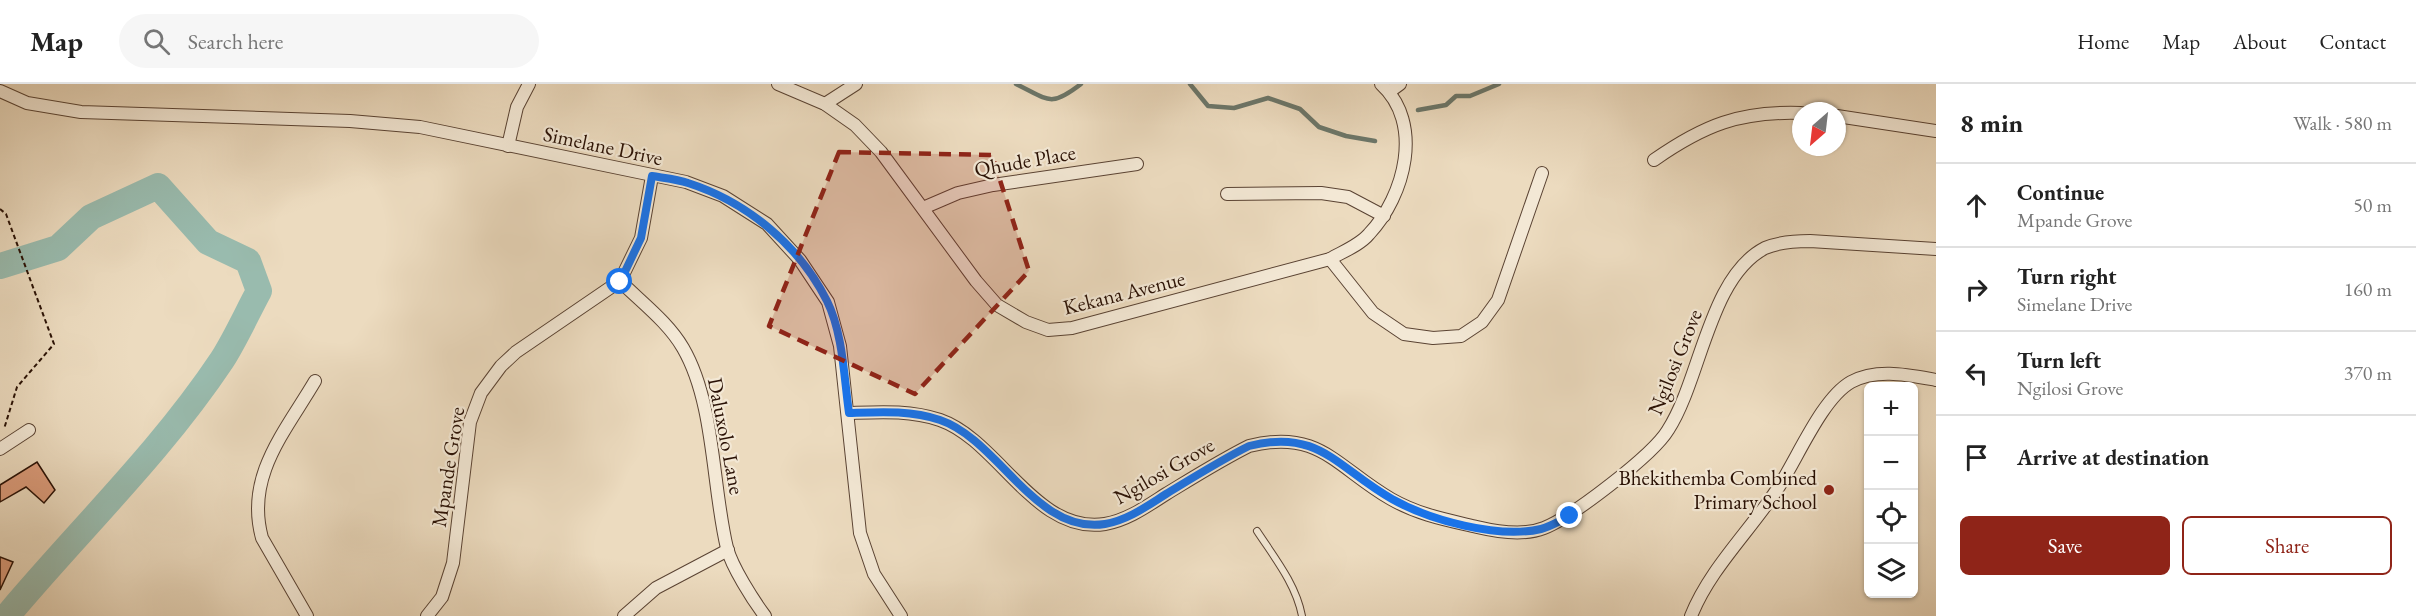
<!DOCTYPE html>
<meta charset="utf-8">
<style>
:root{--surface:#fff;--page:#f6f6f6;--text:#222;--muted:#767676;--line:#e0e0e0;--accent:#8f2418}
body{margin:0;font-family:"EB Garamond",serif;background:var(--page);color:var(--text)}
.controls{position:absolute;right:18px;bottom:18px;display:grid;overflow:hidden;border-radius:9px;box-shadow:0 2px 4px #0004}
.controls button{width:54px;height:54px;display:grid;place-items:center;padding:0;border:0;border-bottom:2px solid var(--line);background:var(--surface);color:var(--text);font:30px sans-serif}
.compass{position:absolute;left:1792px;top:18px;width:54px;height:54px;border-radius:50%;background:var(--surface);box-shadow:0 2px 4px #0004;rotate:208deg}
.stop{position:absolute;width:18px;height:18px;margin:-14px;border:4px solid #1a73e8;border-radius:50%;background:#fff}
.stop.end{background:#1a73e8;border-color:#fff;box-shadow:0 2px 6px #0008}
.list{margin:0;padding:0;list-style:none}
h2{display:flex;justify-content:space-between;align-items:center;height:78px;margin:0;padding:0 24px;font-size:26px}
h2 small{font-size:20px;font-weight:400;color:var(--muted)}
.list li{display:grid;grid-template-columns:39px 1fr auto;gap:18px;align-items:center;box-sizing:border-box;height:84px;padding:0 24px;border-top:2px solid var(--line)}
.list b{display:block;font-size:22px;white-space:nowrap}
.list p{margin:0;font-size:20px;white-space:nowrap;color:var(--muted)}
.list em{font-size:20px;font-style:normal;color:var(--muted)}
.actions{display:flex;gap:12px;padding:18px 24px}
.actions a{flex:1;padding:14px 0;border:2px solid var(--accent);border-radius:9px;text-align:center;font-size:21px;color:var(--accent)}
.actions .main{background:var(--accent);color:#fff}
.icon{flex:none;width:33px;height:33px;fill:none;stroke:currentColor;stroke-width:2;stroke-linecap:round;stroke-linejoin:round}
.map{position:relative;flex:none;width:1936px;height:532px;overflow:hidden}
header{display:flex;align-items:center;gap:36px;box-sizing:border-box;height:84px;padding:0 30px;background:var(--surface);border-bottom:2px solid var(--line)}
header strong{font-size:28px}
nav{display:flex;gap:33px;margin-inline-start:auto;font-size:21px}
.search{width:420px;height:54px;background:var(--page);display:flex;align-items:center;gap:15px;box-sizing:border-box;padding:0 21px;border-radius:33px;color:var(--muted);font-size:22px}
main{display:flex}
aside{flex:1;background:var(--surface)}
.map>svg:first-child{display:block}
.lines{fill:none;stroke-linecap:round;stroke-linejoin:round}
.stream{stroke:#6c776a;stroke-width:4.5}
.river{stroke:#99bbae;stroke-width:26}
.building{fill:#db9b7a;stroke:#291004;stroke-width:1.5}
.lane-casing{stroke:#5a4333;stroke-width:8}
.street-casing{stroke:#5a4333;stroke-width:14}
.path{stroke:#291004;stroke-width:2;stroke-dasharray:4.5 3;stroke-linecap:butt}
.lane{stroke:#f3e8d5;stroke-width:6}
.street{stroke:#f3e8d5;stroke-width:12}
.route{stroke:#1a73e8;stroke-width:8}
.marked{fill:#8f2418;fill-opacity:0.2;stroke:#8f2418;stroke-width:4.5;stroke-dasharray:12 8;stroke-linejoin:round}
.poi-dot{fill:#8f2418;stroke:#f3e8d5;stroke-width:2}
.labels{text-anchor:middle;stroke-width:4.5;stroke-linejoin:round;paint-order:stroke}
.street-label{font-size:21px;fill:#291004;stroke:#f3e8d5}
.poi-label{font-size:21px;fill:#291004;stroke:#f3e8d5;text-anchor:end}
</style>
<header>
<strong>Map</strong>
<div class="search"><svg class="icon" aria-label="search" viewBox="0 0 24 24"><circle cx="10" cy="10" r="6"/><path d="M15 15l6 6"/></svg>Search here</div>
<nav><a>Home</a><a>Map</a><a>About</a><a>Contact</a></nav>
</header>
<main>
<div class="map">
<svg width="1936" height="532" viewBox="0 0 1936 532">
<rect width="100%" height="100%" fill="#ecdbbf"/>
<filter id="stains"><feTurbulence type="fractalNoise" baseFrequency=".00333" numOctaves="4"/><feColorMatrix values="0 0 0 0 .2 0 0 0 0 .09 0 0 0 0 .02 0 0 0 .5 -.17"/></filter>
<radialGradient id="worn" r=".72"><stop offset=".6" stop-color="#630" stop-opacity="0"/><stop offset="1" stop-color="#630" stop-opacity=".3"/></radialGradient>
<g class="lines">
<g class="stream">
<path d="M1016 0C1049 16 1050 24 1081 0"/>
<path d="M1190 0 1208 22 1234 24 1268 14 1300 25 1319 43 1346 52 1375 57"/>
<path d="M1418 26 1446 21 1456 12H1470L1499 0"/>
</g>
<path class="river" d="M0 182 58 164 91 133 158 102 208 158 248 177 259 207C247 229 236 254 222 276 160 369 79 446 7 532"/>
</g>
<g class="building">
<path d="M37 378 55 406 44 419 26 403 0 418V401Z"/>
<path d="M0 473 13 478 0 506Z"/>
</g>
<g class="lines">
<g class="lane-casing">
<path id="lane" d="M1257 447C1274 473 1296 500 1302 532"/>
</g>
<g class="street-casing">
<g id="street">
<path d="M778 0 825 20 855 41 881 68 976 197 997 221 1026 238 1048 246 1072 244 1330 175C1342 168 1360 161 1369 150 1405 112 1424 39 1381 0"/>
<path d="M0 7 27 19 81 28 350 37 420 43 686 98 723 112 767 140 800 176 828 218 840 262 860 449 874 490 901 532"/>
<path d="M1389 8 1400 0"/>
<path d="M825 20 856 0"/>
<path d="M1837 32 1936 47"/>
<path d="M508 62 517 23 529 0"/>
<path d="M1654 76C1704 41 1740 27 1801 29"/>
<path d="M1227 110 1321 109 1348 113 1384 132"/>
<path d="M923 124 958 109 993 101 1137 80"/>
<path d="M1330 175 1373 229 1404 250 1433 254 1461 252 1482 238 1498 216 1542 89"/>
<path d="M620 197C641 218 668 238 683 264 715 319 712 402 727 464 732 483 753 516 765 532"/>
<path d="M849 329C880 328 910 326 940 336 998 356 1036 451 1105 440 1128 436 1147 422 1166 410 1194 393 1221 376 1249 362 1319 344 1337 384 1391 415 1419 431 1447 436 1477 443 1498 448 1524 452 1544 444 1572 433 1653 371 1668 346 1701 295 1709 193 1765 164 1779 158 1795 157 1810 157L1936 165"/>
<path d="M0 365 29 346"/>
<path d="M307 532 262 454C245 392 285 348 315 297"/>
<path d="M427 532 442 513 453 479 470 338 481 309 501 282 516 268 620 197 641 154 652 92"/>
<path d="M624 532 656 504 728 466"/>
<path d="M1691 532C1710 485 1748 449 1776 407 1796 378 1821 315 1851 298 1877 284 1908 291 1936 296"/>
</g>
</g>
<path class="path" d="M0 125 6 130 54 260 17 303 4 345"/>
<use href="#lane" class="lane"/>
<use href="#street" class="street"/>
</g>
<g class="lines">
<path class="route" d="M620 198 641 154 652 92C664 94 677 95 688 99 747 118 799 161 827 217 843 249 844 294 849 329 880 328 910 326 940 336 999 356 1036 451 1105 440 1128 436 1147 422 1166 410 1194 393 1221 376 1249 362 1319 344 1337 384 1392 415 1429 436 1498 455 1541 445 1550 443 1561 436 1570 432"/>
</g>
<path class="marked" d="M839 68 992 71 1029 187 915 310 769 242Z"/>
<circle class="poi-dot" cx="1829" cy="406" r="6"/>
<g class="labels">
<g class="street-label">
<text transform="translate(603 62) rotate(12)" y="7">Simelane Drive</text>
<text transform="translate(1025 77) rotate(-10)" y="7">Qhude Place</text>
<text transform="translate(1124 209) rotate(-14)" y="7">Kekana Avenue</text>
<text transform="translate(1675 278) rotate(-68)" y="7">Ngilosi Grove</text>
<text transform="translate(726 352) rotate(79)" y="7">Daluxolo Lane</text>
<text transform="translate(448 383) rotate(-81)" y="7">Mpande Grove</text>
<text transform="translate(1164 387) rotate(-30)" y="7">Ngilosi Grove</text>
</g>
<g class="poi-label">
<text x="1817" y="401">Bhekithemba Combined<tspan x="1817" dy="24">Primary School</tspan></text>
</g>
</g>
<rect width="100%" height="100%" filter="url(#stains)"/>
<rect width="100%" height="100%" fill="url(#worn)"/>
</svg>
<div class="controls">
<button>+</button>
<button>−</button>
<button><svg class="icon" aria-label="locate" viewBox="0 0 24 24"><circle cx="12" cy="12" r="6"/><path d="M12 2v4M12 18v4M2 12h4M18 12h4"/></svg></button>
<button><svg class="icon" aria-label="layers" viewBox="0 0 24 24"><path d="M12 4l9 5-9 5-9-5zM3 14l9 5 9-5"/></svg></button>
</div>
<svg class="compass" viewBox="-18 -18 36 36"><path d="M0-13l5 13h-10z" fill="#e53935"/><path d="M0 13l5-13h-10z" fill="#767676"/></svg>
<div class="stop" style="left:620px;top:198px"></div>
<div class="stop end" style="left:1570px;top:432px"></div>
</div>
<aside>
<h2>8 min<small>Walk · 580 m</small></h2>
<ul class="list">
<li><svg class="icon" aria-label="ahead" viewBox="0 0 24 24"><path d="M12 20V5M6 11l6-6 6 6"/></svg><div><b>Continue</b><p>Mpande Grove</p></div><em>50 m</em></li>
<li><svg class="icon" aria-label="right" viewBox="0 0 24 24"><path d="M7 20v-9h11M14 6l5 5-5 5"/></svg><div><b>Turn right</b><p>Simelane Drive</p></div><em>160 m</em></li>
<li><svg class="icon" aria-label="left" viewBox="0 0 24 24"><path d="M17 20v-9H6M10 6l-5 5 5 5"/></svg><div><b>Turn left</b><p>Ngilosi Grove</p></div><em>370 m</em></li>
<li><svg class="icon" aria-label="arrive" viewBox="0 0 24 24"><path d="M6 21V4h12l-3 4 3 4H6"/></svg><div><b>Arrive at destination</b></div></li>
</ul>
<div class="actions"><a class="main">Save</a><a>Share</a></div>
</aside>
</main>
